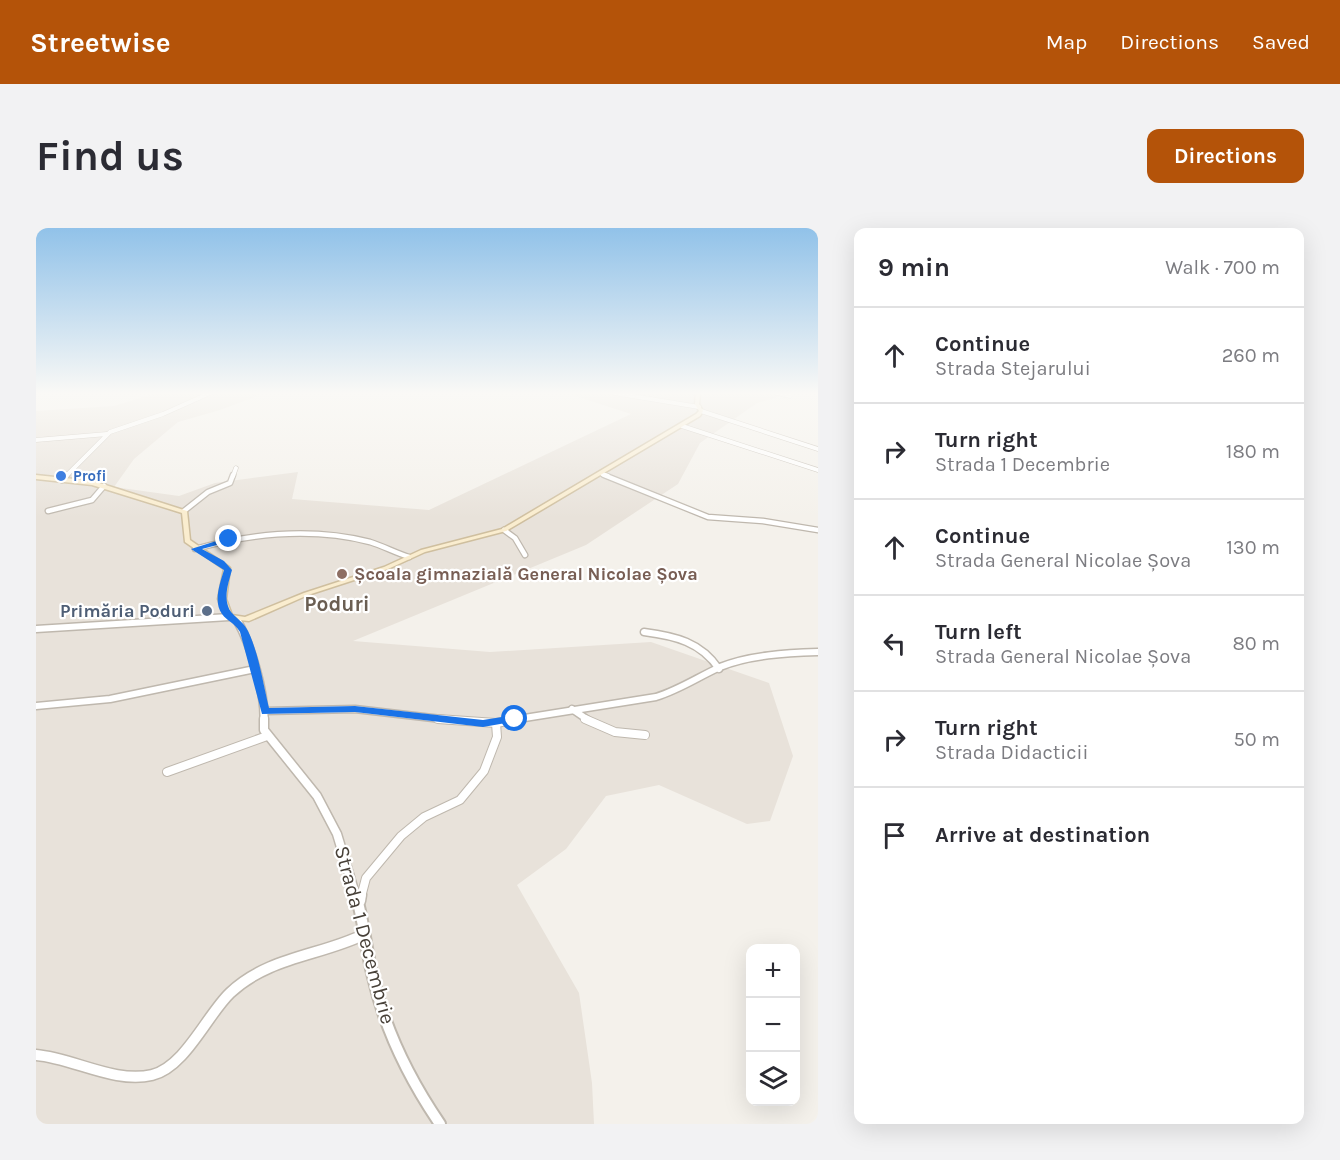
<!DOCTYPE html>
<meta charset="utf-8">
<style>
:root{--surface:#fff;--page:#f2f2f3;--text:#2b2b33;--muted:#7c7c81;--line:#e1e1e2;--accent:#b45309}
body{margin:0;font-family:Karla,sans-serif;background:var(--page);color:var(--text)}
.controls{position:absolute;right:18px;bottom:18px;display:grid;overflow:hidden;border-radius:12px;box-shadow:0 6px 24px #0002}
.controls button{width:54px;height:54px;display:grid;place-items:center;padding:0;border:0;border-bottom:2px solid var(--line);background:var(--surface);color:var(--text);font:30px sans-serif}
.stop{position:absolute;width:18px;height:18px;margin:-14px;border:4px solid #1a73e8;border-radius:50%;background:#fff}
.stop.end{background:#1a73e8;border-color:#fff;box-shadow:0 2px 6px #0008}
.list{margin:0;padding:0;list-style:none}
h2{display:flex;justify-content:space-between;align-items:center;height:78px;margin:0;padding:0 24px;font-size:26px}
h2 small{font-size:20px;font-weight:400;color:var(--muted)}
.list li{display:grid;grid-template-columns:39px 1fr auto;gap:18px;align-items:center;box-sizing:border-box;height:96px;padding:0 24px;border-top:2px solid var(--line)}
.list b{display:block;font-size:22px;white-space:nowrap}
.list p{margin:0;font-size:20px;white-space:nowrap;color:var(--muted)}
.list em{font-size:20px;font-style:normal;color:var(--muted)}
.icon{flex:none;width:33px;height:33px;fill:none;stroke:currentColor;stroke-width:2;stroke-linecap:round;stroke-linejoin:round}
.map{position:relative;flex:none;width:782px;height:896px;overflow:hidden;border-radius:12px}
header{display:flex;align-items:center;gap:36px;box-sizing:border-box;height:84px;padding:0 30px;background:var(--accent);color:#fff}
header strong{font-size:28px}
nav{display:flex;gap:33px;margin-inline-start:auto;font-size:21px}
.intro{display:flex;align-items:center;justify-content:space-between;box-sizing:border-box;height:144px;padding:0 36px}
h1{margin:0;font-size:42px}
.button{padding:15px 27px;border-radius:12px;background:var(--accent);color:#fff;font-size:21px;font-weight:700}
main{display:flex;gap:36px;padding:0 36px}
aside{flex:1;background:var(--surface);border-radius:12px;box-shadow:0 6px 24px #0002}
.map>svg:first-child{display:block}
.residential{fill:#e8e2da}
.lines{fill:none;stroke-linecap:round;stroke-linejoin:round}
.minor-far4-casing{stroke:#bfb8ae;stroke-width:5}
.minor-far3-casing{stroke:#bfb8ae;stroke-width:7}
.minor-far2-casing{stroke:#bfb8ae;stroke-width:9}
.minor-far1-casing{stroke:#bfb8ae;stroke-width:10}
.minor-casing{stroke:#bfb8ae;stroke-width:13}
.tertiary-far2-casing{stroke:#bfb8ae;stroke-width:10}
.tertiary-far1-casing{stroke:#bfb8ae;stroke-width:11}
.tertiary-casing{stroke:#bfb8ae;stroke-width:14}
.secondary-casing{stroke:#cfbf9f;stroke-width:3}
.minor-far4{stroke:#fff;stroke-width:4}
.minor-far3{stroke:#fff;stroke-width:4.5}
.minor-far2{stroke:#fff;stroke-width:6}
.minor-far1{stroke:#fff;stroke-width:8}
.minor{stroke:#fff;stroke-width:10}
.tertiary-far2{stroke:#fff;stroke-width:7}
.tertiary-far1{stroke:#fff;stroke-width:8}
.tertiary{stroke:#fff;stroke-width:10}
.secondary{fill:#faedcf;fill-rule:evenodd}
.route{fill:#1a73e8}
.shop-dot{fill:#3f7fe0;stroke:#fff;stroke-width:2}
.education-dot{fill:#8d6e63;stroke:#fff;stroke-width:2}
.service-dot{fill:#5c6f8a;stroke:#fff;stroke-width:2}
.labels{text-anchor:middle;stroke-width:4.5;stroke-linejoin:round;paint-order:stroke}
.far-shop-label{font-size:15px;font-weight:bold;fill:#366cbe;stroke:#fff;text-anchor:start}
.education-label{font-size:18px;font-weight:bold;fill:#785e54;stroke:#fff;text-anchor:start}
.service-label{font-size:18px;font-weight:bold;fill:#4e5e75;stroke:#fff;text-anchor:end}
.quarter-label{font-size:21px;font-weight:bold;fill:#6a5e52;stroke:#fff}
.near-street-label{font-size:21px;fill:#484139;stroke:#fff}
</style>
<header>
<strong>Streetwise</strong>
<nav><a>Map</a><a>Directions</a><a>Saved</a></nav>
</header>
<div class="intro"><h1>Find us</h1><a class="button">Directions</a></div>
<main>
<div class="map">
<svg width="782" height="896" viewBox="0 0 782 896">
<rect width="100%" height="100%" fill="#f4f1eb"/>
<path class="residential" d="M120 165H223L221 168 184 182 142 194 98 231 78 259 143 268 179 255 262 244 256 271 393 282 595 186 530 165H755L721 175 664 215 642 256 550 317 317 413 454 424 615 414 733 455 757 528 734 593 711 596 623 557 570 568 530 621 481 657 543 765 556 855 558 896H0V183L78 178Z"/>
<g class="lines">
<g class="minor-far4-casing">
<g id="minor-far4">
<path d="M578 165 663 179"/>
<path d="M741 165 754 168"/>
<path d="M665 183 782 221"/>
<path d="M646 198 782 242"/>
<path d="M0 212 71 206"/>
<path d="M566 246 572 248"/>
<path d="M30 248 74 204 127 186 174 165"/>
<path d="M197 248 200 240"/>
</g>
</g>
<g class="minor-far3-casing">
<g id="minor-far3">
<path d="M568 247 672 289 727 293 782 302"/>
<path d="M26 252 31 247"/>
<path d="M12 283 56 272 68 258"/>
<path d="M148 283 172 264 194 255 197 247"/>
<path d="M468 302 479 310 489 327"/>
<path d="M159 321C217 305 275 299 334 314 347 318 360 325 373 329"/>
</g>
</g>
<g class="minor-far2-casing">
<g id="minor-far2">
<path d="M0 401 193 389"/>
<path d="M608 404C639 408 665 414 683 441"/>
<path d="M0 478 74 471 219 441"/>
<path d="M536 481 552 492"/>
<path d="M229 483 319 481 414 492"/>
<path d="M476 492 620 469C643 462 662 449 684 439 713 427 751 425 782 424"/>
</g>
</g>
<g class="minor-far1-casing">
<g id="minor-far1">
<path d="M402 491 460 495 484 491"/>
<path d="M549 491 579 504 609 507"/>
<path d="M131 544 231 508"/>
<path d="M325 669 330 650 365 608 388 589 424 572 448 543 461 509 460 495"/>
</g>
</g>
<g class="minor-casing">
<g id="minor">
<path d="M324 673 325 667"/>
<path d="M0 827C37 830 79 856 116 847 149 839 171 787 194 765 232 729 283 728 327 707"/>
</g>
</g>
<g class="tertiary-far2-casing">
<path id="tertiary-far2" d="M201 392C215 417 229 464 228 492"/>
</g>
<g class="tertiary-far1-casing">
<path id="tertiary-far1" d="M228 491V502L281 568 301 606 320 669"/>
</g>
<g class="tertiary-casing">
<path id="tertiary" d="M320 667C328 694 330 722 337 749 349 802 374 852 404 896"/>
</g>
<g class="secondary-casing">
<path id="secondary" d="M660 165H664L663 176 667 183 664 188 470 303 389 324 352 341 272 367 213 393 193 391 189 389 182 371 188 341 149 314 146 285 56 257 0 251V247L57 253 151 283 154 312 193 339 194 340 190 371 196 387 209 389 268 365 348 339 385 322 466 301 660 186 663 183 659 176Z"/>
</g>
<use href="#minor-far4" class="minor-far4"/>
<use href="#minor-far3" class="minor-far3"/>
<use href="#minor-far2" class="minor-far2"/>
<use href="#minor-far1" class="minor-far1"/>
<use href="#minor" class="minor"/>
<use href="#tertiary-far2" class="tertiary-far2"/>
<use href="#tertiary-far1" class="tertiary-far1"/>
<use href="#tertiary" class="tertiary"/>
<use href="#secondary" class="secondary"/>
</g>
<linearGradient id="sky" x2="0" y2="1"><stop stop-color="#91c2e9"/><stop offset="0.57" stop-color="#faf9f6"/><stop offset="1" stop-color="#faf9f6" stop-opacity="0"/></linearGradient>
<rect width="782" height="290" fill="url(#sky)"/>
<path class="route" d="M193 309 196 313 166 321 188 333 196 342C193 353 188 366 192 378 194 387 207 392 212 403 223 426 227 455 233 480L319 478 447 492 479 487 484 491 482 493 447 499 319 484 226 486 204 404C199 395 191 393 186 386 177 374 184 355 188 342L155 321Z"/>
<circle class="shop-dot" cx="25" cy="248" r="6"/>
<circle class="education-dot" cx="306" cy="346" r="6"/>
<circle class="service-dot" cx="171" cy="383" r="6"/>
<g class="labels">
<g class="far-shop-label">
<text x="37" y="253">Profi</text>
</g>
<g class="education-label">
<text x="318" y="352">Școala gimnazială General Nicolae Șova</text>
</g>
<g class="service-label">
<text x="159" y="389">Primăria Poduri</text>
</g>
<g class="quarter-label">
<text x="301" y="383">Poduri</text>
</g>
<g class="near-street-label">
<text transform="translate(329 707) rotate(75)" y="7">Strada 1 Decembrie</text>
</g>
</g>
</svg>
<div class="controls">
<button>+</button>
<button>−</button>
<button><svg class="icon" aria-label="layers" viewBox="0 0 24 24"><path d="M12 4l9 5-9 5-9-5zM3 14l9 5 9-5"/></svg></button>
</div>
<div class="stop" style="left:479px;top:491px"></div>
<div class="stop end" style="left:193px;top:311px"></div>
</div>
<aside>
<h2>9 min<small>Walk · 700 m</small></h2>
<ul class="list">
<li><svg class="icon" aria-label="ahead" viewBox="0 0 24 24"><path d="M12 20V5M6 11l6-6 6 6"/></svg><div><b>Continue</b><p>Strada Stejarului</p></div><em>260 m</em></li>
<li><svg class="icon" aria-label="right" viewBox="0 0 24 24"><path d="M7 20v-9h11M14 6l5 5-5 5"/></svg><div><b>Turn right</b><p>Strada 1 Decembrie</p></div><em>180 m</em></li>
<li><svg class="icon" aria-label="ahead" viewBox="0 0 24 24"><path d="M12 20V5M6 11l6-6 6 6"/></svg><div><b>Continue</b><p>Strada General Nicolae Șova</p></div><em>130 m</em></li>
<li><svg class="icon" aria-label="left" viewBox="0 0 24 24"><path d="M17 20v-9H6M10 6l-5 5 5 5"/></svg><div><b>Turn left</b><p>Strada General Nicolae Șova</p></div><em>80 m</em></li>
<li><svg class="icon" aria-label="right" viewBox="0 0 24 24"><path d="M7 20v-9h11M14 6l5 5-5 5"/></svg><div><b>Turn right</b><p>Strada Didacticii</p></div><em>50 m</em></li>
<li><svg class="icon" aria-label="arrive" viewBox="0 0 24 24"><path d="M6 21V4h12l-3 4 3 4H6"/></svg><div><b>Arrive at destination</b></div></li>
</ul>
</aside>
</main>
